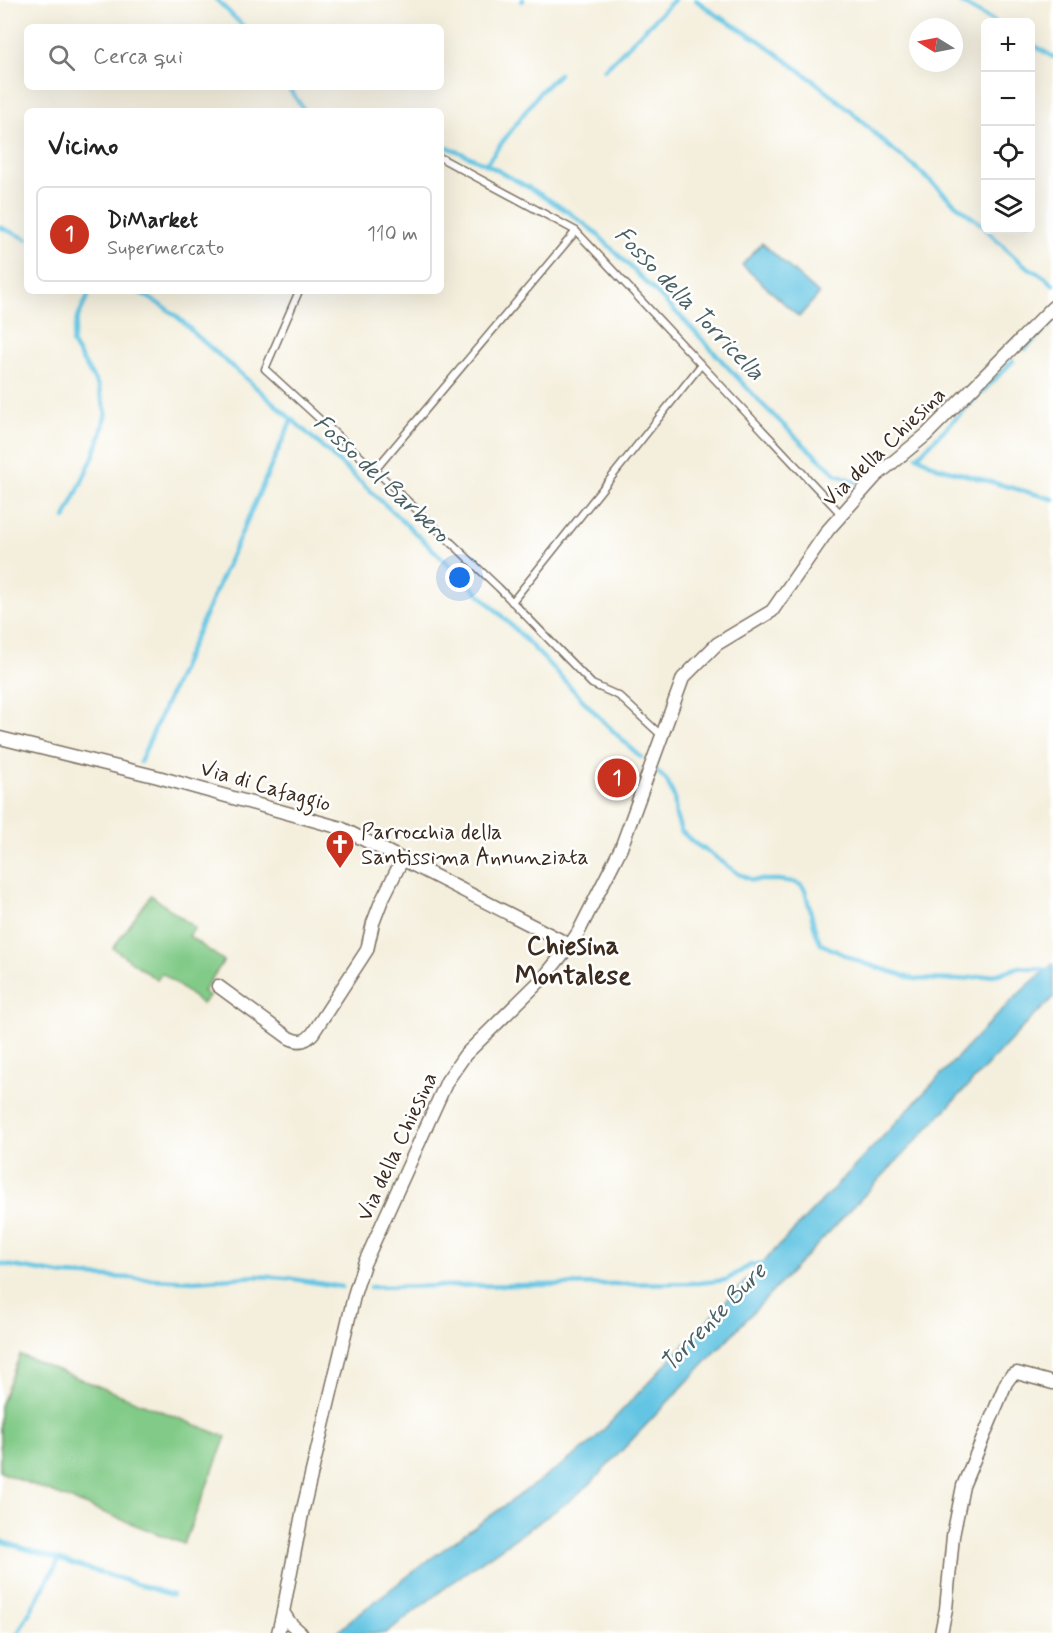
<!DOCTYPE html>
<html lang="it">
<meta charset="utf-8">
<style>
:root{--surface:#fff;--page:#f2f2f2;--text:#222;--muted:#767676;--line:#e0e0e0;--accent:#c8321e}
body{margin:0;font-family:Mynerve,sans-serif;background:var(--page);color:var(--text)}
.controls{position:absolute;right:18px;top:18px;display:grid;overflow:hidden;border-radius:9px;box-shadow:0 6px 24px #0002}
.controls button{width:54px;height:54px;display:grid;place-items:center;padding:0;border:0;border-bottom:2px solid var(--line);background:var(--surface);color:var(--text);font:30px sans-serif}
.compass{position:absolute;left:909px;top:18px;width:54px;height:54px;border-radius:50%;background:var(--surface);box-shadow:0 6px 24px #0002;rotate:280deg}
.you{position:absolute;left:460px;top:578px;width:21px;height:21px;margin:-15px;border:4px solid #fff;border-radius:50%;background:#1a73e8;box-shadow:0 0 0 9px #1a73e833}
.badge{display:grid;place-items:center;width:39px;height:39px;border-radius:50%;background:var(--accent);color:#fff;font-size:20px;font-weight:700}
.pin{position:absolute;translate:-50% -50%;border:3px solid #fff;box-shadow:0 2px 6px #0006}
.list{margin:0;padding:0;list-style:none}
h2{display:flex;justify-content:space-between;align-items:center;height:78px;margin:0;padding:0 24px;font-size:26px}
h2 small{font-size:20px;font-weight:400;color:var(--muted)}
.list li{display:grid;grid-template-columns:39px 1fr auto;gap:18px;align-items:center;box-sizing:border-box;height:96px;margin:0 12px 12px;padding:0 12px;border:2px solid var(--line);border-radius:9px}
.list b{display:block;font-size:22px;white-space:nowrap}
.list p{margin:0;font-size:20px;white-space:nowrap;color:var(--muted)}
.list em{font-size:20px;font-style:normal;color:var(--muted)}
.icon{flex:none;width:33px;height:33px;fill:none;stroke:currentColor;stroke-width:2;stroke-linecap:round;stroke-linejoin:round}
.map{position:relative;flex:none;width:1053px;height:1633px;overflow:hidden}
.search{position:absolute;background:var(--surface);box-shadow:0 6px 24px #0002;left:24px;top:24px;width:420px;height:66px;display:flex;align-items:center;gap:15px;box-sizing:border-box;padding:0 21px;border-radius:9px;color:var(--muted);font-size:22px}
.panel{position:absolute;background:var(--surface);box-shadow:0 6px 24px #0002;left:24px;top:108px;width:420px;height:186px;border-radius:9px}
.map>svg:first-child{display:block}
.green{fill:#81ca87;stroke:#5e7a52;stroke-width:1.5}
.water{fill:#64c5e3;stroke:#507880;stroke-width:1.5}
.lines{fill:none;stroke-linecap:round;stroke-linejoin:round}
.stream{stroke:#64c5e3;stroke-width:4.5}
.service-casing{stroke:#7c6f61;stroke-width:9}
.minor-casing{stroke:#7c6f61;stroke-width:15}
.service{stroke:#fff;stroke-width:6}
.minor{stroke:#fff;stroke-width:12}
.labels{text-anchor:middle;stroke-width:5;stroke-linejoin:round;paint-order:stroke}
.street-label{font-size:22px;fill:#3b2a1e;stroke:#fff}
.poi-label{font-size:22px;fill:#3b2a1e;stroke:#fff;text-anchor:start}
.water-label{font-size:24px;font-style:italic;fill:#496063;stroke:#fff}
.quarter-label{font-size:26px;font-weight:bold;fill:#3b2a1e;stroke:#fff}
</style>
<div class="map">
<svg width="1053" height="1633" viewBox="0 0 1053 1633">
<rect width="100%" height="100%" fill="#fff"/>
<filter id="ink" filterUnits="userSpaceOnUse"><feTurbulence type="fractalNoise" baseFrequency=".0167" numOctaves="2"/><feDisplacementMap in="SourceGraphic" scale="12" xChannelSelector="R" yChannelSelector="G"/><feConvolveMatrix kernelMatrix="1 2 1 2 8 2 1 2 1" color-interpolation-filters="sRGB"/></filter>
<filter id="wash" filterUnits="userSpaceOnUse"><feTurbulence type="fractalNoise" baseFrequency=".008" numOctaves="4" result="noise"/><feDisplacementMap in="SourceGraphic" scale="24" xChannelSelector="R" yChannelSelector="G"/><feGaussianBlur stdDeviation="1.35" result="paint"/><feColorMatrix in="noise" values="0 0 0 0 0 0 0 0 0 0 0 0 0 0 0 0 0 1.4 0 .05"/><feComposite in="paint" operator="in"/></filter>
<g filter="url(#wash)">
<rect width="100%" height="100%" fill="#f4efdd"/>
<g class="green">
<path d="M151 895 195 928 189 936 224 961 203 991 209 996 202 1004 162 973 157 980 113 948Z"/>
<path d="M20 1355 226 1437 184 1544 0 1472V1406Z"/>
</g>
<g class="water">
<path d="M762 243 819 294 799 317 742 265Z"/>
<path d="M1053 964V998L1024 1026 985 1068 590 1484 568 1502 462 1575 386 1633H337L353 1618 430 1559 588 1446 874 1146 996 1016 1027 986Z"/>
</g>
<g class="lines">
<g class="stream">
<path d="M217 0 244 27"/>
<path d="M696 0 715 14 760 41 814 81 853 113 887 145 915 167 954 203 986 228"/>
<path d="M956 0 995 22"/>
<path d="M522 1 523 0"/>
<path d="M1030 43 1053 57"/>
<path d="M604 70 674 0"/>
<path d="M288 87 305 111"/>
<path d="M441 144 486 164 533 190 567 211 595 232 686 322 762 404 802 443 836 474 856 482 877 468"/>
<path d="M486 164 540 92 559 74"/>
<path d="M0 227 27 239"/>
<path d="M987 230C999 242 1011 256 1026 266 1035 272 1046 276 1053 285"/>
<path d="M137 291C162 305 177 314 197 336 304 428 408 524 509 623 554 667 594 716 641 757"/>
<path d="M1025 349 1053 321"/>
<path d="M917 456 937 467 1053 499"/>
<path d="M918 456 1013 361"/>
<path d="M65 518 93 457 101 434 106 413 98 386 72 343 77 319 90 291"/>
<path d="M140 762 292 419"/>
<path d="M657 771 667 781 674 797 676 816 681 831 694 843 710 853 739 874 752 880H779L793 882 801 885 805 890 816 933 821 944 860 962 915 979 956 980 998 974 1020 967 1048 970 1053 968"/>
<path d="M0 1264 66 1275 195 1281 257 1276 287 1278 342 1287"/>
<path d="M370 1287 699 1283 726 1280 751 1265 764 1263"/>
<path d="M0 1541 172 1595"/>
<path d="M18 1633 59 1560"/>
</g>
</g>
</g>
<g filter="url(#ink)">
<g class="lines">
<g class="service-casing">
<g id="service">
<path d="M441 158 576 231 841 514"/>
<path d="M299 291 265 369 375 470 499 588 592 684 619 696 661 735"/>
<path d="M375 470 576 231"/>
<path d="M512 602 701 365"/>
</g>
</g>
<g class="minor-casing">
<g id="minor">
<path d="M0 738 158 777 341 828 570 945"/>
<path d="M218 986 289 1038C299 1043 306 1042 313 1033L367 950 373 923 381 902 402 860"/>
<path d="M278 1633 283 1612"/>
<path d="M301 1633 290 1623 283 1612 303 1509 355 1292 364 1264 447 1081 465 1055 545 976 570 945 579 931 621 848 683 678 717 644 772 611 828 530 876 476 926 435 1053 307"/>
<path d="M941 1633 946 1609 953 1536 963 1486 1006 1383 1011 1376 1017 1373 1053 1383"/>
</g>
</g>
<use href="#service" class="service"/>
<use href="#minor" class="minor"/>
</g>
</g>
<defs>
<g id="church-pin" transform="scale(1.5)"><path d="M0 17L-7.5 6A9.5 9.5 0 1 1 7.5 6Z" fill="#c8321e" stroke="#fff"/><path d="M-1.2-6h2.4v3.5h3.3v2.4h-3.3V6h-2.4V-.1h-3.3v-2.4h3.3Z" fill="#fff"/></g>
</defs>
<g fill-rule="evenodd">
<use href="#church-pin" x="340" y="844"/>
</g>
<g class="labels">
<g class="street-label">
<text transform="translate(883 446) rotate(-44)" y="8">Via della Chiesina</text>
<text transform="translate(266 785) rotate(16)" y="8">Via di Cafaggio</text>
<text transform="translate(396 1146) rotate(-65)" y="8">Via della Chiesina</text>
</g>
<g class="poi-label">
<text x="361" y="839">Parrocchia della<tspan x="361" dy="25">Santissima Annunziata</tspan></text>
</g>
<g class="water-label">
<text transform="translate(690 303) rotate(46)" y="8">Fosso della Torricella</text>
<text transform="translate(382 478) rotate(43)" y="8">Fosso del Barbero</text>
<text transform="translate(713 1317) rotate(-46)" y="8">Torrente Bure</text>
</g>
<g class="quarter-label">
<text x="573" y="954">Chiesina<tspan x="573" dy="30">Montalese</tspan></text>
</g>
</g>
</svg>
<div class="controls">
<button>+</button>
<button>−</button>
<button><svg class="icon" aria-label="locate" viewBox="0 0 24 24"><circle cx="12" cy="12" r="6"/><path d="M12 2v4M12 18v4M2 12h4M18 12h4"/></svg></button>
<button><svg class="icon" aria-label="layers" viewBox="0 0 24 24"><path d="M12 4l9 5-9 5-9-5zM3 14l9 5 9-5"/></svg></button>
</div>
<svg class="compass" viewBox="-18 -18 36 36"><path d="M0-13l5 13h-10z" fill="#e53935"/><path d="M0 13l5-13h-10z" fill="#767676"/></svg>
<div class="you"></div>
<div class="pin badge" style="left:617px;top:778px">1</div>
<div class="search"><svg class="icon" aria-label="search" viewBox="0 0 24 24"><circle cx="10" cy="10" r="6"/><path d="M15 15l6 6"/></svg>Cerca qui</div>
<section class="panel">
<h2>Vicino<small></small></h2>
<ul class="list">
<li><span class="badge">1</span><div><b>DiMarket</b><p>Supermercato</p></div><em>110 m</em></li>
</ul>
</section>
</div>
